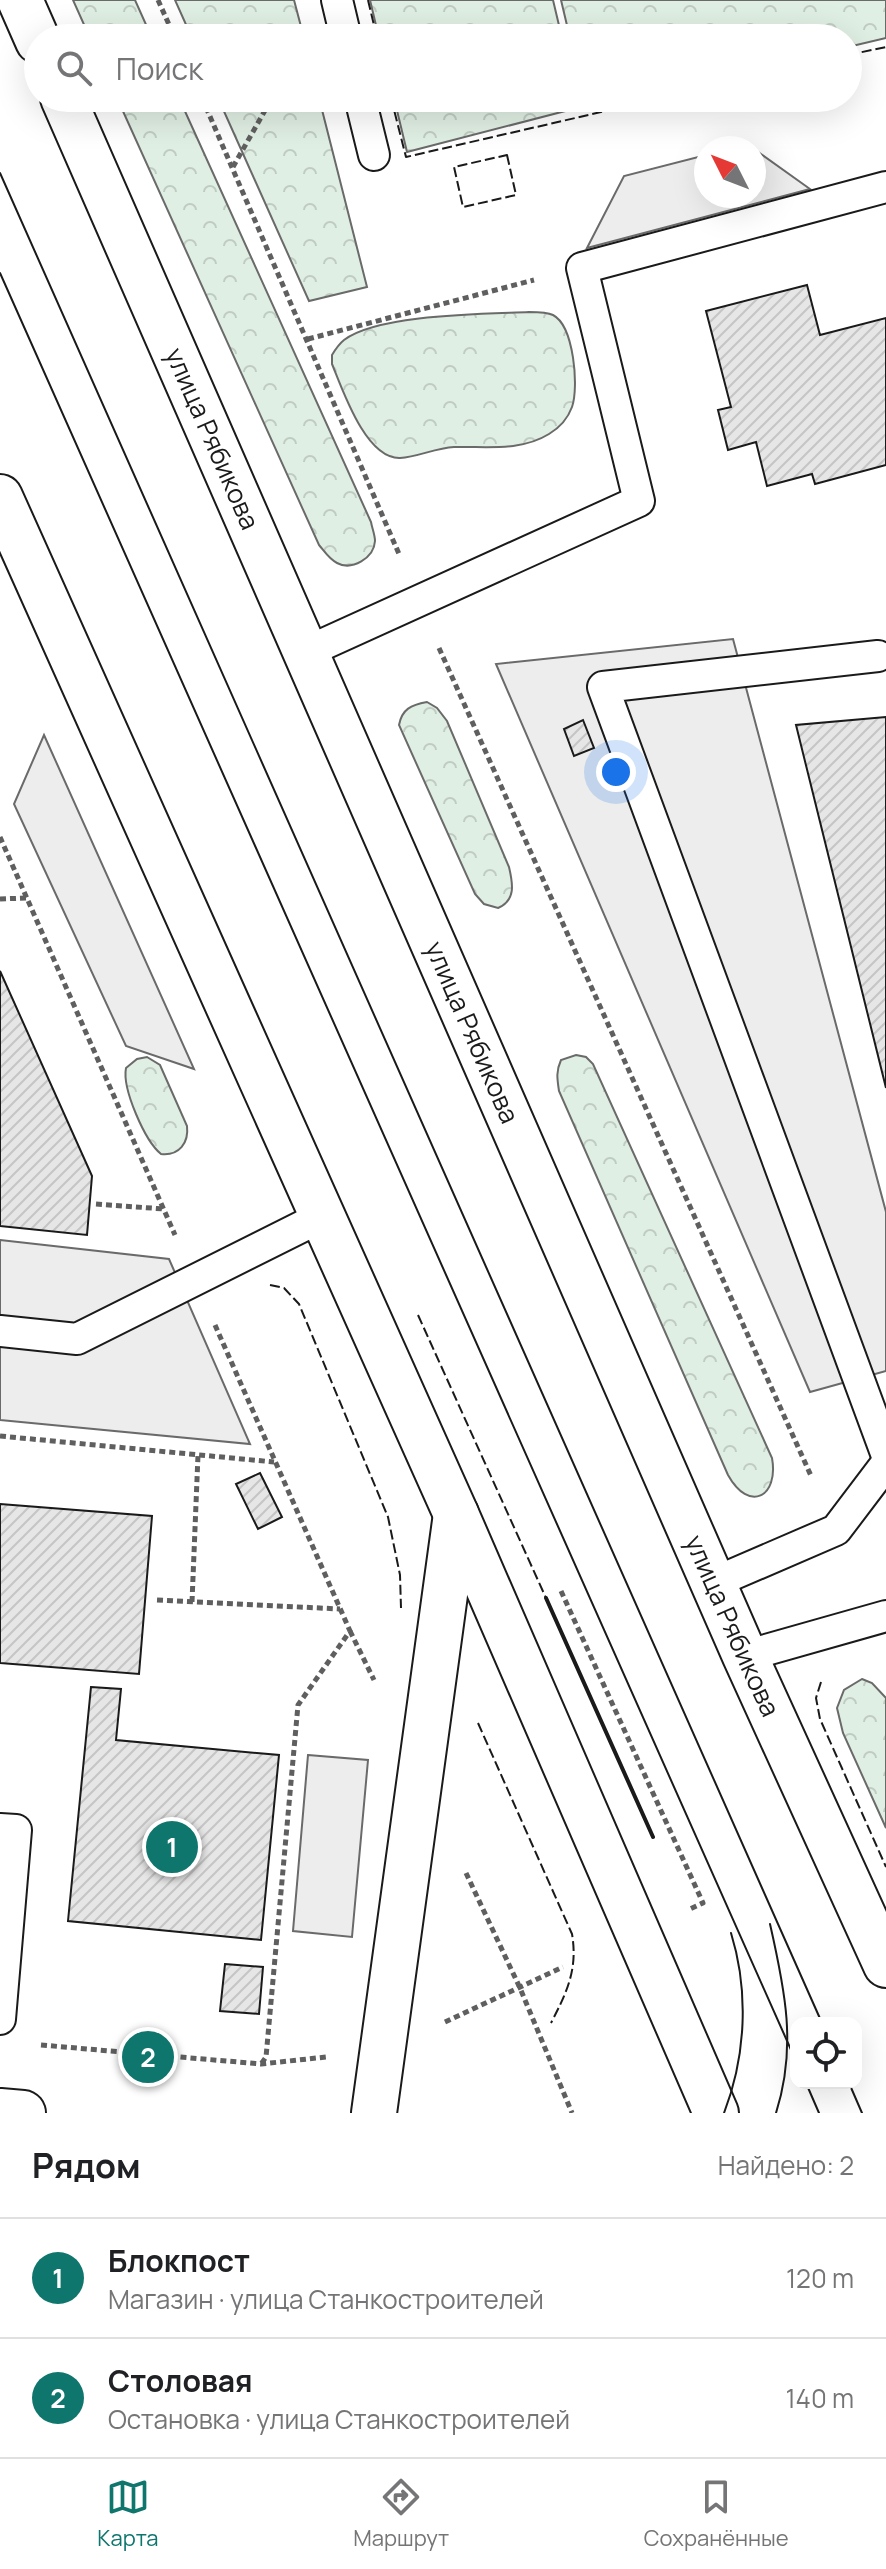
<!DOCTYPE html>
<html lang="ru">
<meta charset="utf-8">
<style>
:root{--surface:#fff;--page:#f6f6f6;--text:#202124;--muted:#757577;--line:#e0e0e0;--accent:#0f766e}
body{margin:0;font-family:Manrope,sans-serif;background:var(--page);color:var(--text)}
.controls{position:absolute;right:24px;bottom:24px;display:grid;overflow:hidden;border-radius:16px;box-shadow:0 8px 32px #0002}
.controls button{width:72px;height:72px;display:grid;place-items:center;padding:0;border:0;border-bottom:2px solid var(--line);background:var(--surface);color:var(--text);font:40px sans-serif}
.compass{position:absolute;left:694px;top:136px;width:72px;height:72px;border-radius:50%;background:var(--surface);box-shadow:0 8px 32px #0002;rotate:312deg}
.you{position:absolute;left:616px;top:772px;width:28px;height:28px;margin:-20px;border:6px solid #fff;border-radius:50%;background:#1a73e8;box-shadow:0 0 0 12px #1a73e833}
.badge{display:grid;place-items:center;width:52px;height:52px;border-radius:50%;background:var(--accent);color:#fff;font-size:26px;font-weight:700}
.pin{position:absolute;translate:-50% -50%;border:4px solid #fff;box-shadow:0 2px 8px #0006}
.list{margin:0;padding:0;list-style:none}
h2{display:flex;justify-content:space-between;align-items:center;height:104px;margin:0;padding:0 32px;font-size:34px}
h2 small{font-size:26px;font-weight:400;color:var(--muted)}
.list li{display:grid;grid-template-columns:52px 1fr auto;gap:24px;align-items:center;box-sizing:border-box;height:120px;padding:0 32px;border-top:2px solid var(--line)}
.list b{display:block;font-size:30px;white-space:nowrap}
.list p{margin:0;font-size:26px;white-space:nowrap;color:var(--muted)}
.list em{font-size:26px;font-style:normal;color:var(--muted)}
.icon{flex:none;width:44px;height:44px;fill:none;stroke:currentColor;stroke-width:2;stroke-linecap:round;stroke-linejoin:round}
.map{position:relative;flex:none;width:886px;height:2113px;overflow:hidden}
.search{position:absolute;background:var(--surface);box-shadow:0 8px 32px #0002;left:24px;right:24px;top:24px;height:88px;display:flex;align-items:center;gap:20px;box-sizing:border-box;padding:0 28px;border-radius:44px;color:var(--muted);font-size:30px}
.sheet{height:344px;background:var(--surface)}
nav{display:flex;justify-content:space-around;align-items:center;box-sizing:border-box;height:112px;border-top:2px solid var(--line);background:var(--surface);font-size:22px;color:var(--muted)}
nav a{display:grid;justify-items:center;gap:4px}
nav .on{color:var(--accent)}
.map>svg:first-child{display:block}
.forest{fill:url(#forest-crowns);stroke:#6a6a6a;stroke-width:2}
.parking{fill:#ededed;stroke:#6a6a6a;stroke-width:2}
.building{fill:url(#building-hatch);stroke:#1a1a1a;stroke-width:2}
.lines{fill:none;stroke-linecap:round;stroke-linejoin:round}
.lane-casing{stroke:#1a1a1a;stroke-width:34}
.secondary-casing{stroke:#1a1a1a;stroke-width:48}
.primary-casing{stroke:#1a1a1a;stroke-width:48}
.path{stroke:#5f5f5f;stroke-width:5;stroke-dasharray:6 4;stroke-linecap:butt}
.lane{stroke:#fff;stroke-width:30}
.secondary{stroke:#fff;stroke-width:44}
.primary{stroke:#fff;stroke-width:44}
.tram{stroke:#1a1a1a;stroke-width:2}
.fence{stroke:#1a1a1a;stroke-width:2;stroke-dasharray:10 4;stroke-linecap:butt}
.wall{stroke:#1a1a1a;stroke-width:4}
.labels{text-anchor:middle;stroke-width:6;stroke-linejoin:round;paint-order:stroke}
.street-label{font-size:26px;fill:#1a1a1a;stroke:#fff}
</style>
<div class="map">
<svg width="886" height="2113" viewBox="0 0 886 2113">
<defs>
<pattern id="forest-crowns" width="20" height="18" patternUnits="userSpaceOnUse" patternTransform="scale(2)"><rect width="20" height="18" fill="#e0efe3"/><path d="M2 6a3 3 0 1 1 6 0M12 15a3 3 0 1 1 6 0" fill="none" stroke="#c0ccc2"/></pattern>
<pattern id="building-hatch" width="6" height="6" patternUnits="userSpaceOnUse" patternTransform="scale(2)"><rect width="6" height="6" fill="#e6e6e6"/><path d="M-1 1l2-2M0 6l6-6M5 7l2-2" fill="none" stroke="#c5c5c5"/></pattern>
</defs>
<rect width="100%" height="100%" fill="#fff"/>
<g class="forest">
<path d="M73 0H135L152 38H90Z"/>
<path d="M175 0H294L304 38H192Z"/>
<path d="M370 0H553L562 38H379Z"/>
<path d="M561 0H886V38L848 47V38H570Z"/>
<path d="M117 98H179L371 522C372 528 375 535 375 541 374 558 352 571 337 563 329 559 325 552 319 545Z"/>
<path d="M218 98H319L367 287 309 301Z"/>
<path d="M394 98H575L577 108 407 152Z"/>
<path d="M529 312C537 312 547 312 553 315 574 326 579 387 572 407 568 418 559 428 549 434 520 452 485 446 454 447 435 448 418 457 400 458 366 459 343 391 332 364V355C335 350 339 344 344 340 378 314 485 314 529 312Z"/>
<path d="M427 702 437 708 447 721 509 867C513 884 516 900 498 908L484 904 475 894 399 725C402 709 411 705 427 702Z"/>
<path d="M576 1055 586 1057 593 1064 772 1458C779 1497 749 1513 728 1475L559 1091C557 1078 556 1071 561 1060Z"/>
<path d="M147 1057 160 1065 187 1126C189 1143 179 1156 161 1154 145 1141 122 1089 126 1068L137 1059Z"/>
<path d="M862 1679 872 1683 886 1698V1828L843 1733 837 1708 844 1690Z"/>
</g>
<g class="parking">
<path d="M754 149 810 189 587 248 624 176 706 155V196H754Z"/>
<path d="M733 639 886 1212V1371L810 1392 496 664Z"/>
<path d="M44 735 194 1069 126 1046 14 804Z"/>
<path d="M0 1240 169 1259 250 1444 0 1420Z"/>
<path d="M308 1755 368 1760 352 1937 293 1931Z"/>
</g>
<g class="building">
<path d="M807 285 820 335 886 318V465L815 484 812 474 767 486 756 442 728 450 718 410 731 407 706 311Z"/>
<path d="M886 717V1088L796 725Z"/>
<path d="M583 720 594 748 574 756 564 729Z"/>
<path d="M0 971 92 1176 87 1235 0 1226Z"/>
<path d="M260 1473 282 1517 258 1529 236 1484Z"/>
<path d="M0 1504 152 1516 139 1674 0 1663Z"/>
<path d="M91 1687 121 1689 116 1740 279 1755 261 1940 68 1921Z"/>
<path d="M225 1964 263 1967 259 2014 220 2011Z"/>
</g>
<g class="lines">
<g class="lane-casing">
<g id="lane">
<path d="M337 0 346 38"/>
<path d="M360 98 374 155"/>
<path d="M304 653 639 501 582 268 886 187"/>
<path d="M878 656 603 687 886 1453"/>
<path d="M0 1331 77 1339 321 1217"/>
<path d="M713 1583 836 1530 886 1464"/>
<path d="M745 1656 886 1616"/>
<path d="M0 1829 16 1830 0 2019"/>
</g>
</g>
<g class="secondary-casing">
<g id="secondary">
<path d="M0 2111 23 2113"/>
<path d="M374 2113 456 1514"/>
</g>
</g>
<g class="primary-casing">
<g id="primary">
<path d="M20 0 38 41"/>
<path id="s1" d="M63 98 745 1656 886 1965"/>
<path d="M0 497 456 1514 716 2113"/>
</g>
</g>
<g class="path">
<path d="M158 0 175 38"/>
<path d="M202 98 399 554"/>
<path d="M233 167 272 98"/>
<path d="M308 339 534 280"/>
<path d="M439 648 812 1478"/>
<path d="M0 837 175 1235"/>
<path d="M0 899 26 898"/>
<path d="M96 1204 164 1209"/>
<path d="M215 1325 350 1631 298 1705 266 2057 261 2064"/>
<path d="M0 1436 274 1462"/>
<path d="M561 1591 703 1903 690 1909"/>
<path d="M157 1600 340 1609"/>
<path d="M192 1602 198 1455"/>
<path d="M350 1631 374 1680"/>
<path d="M466 1873 520 1988 572 2113"/>
<path d="M445 2022 563 1967"/>
<path d="M41 2045 261 2064 326 2057"/>
</g>
<use href="#lane" class="lane"/>
<use href="#secondary" class="secondary"/>
<use href="#primary" class="primary"/>
<g class="tram">
<path d="M0 173 822 2023"/>
<path d="M0 273 796 2061"/>
<path d="M770 1924C785 1990 797 2047 776 2113"/>
<path d="M806 2083 819 2113"/>
<path d="M849 2083 862 2113"/>
<path d="M724 2113C746 2056 749 1991 731 1933"/>
</g>
<g class="fence">
<path d="M368 0 377 38"/>
<path d="M848 55 886 47"/>
<path d="M391 98 406 157 662 98"/>
<path d="M507 155 516 195 463 207 454 167Z"/>
<path d="M270 1285 284 1288 299 1304 388 1517 400 1575 401 1608"/>
<path d="M418 1315 546 1598"/>
<path d="M821 1682 816 1698 820 1719 886 1867"/>
<path d="M478 1723 572 1934C578 1969 567 1992 551 2023"/>
</g>
<path class="wall" d="M546 1598 653 1837"/>
</g>
<g class="labels">
<g class="street-label">
<text dy="9" stroke="none"><textPath href="#s1" startOffset="372">улица Рябикова</textPath></text>
<text dy="9" stroke="none"><textPath href="#s1" startOffset="1020">улица Рябикова</textPath></text>
<text dy="9" stroke="none"><textPath href="#s1" startOffset="1668">улица Рябикова</textPath></text>
</g>
</g>
</svg>
<div class="controls">
<button><svg class="icon" aria-label="locate" viewBox="0 0 24 24"><circle cx="12" cy="12" r="6"/><path d="M12 2v4M12 18v4M2 12h4M18 12h4"/></svg></button>
</div>
<svg class="compass" viewBox="-18 -18 36 36"><path d="M0-13l5 13h-10z" fill="#e53935"/><path d="M0 13l5-13h-10z" fill="#757577"/></svg>
<div class="you"></div>
<div class="pin badge" style="left:172px;top:1847px">1</div>
<div class="pin badge" style="left:148px;top:2057px">2</div>
<div class="search"><svg class="icon" aria-label="search" viewBox="0 0 24 24"><circle cx="10" cy="10" r="6"/><path d="M15 15l6 6"/></svg>Поиск</div>
</div>
<section class="sheet">
<h2>Рядом<small>Найдено: 2</small></h2>
<ul class="list">
<li><span class="badge">1</span><div><b>Блокпост</b><p>Магазин · улица Станкостроителей</p></div><em>120 m</em></li>
<li><span class="badge">2</span><div><b>Столовая</b><p>Остановка · улица Станкостроителей</p></div><em>140 m</em></li>
</ul>
</section>
<nav>
<a class="on"><svg class="icon" aria-label="map" viewBox="0 0 24 24"><path d="M3 6l6-2 6 2 6-2v14l-6 2-6-2-6 2zM9 4v14M15 6v14"/></svg>Карта</a>
<a><svg class="icon" aria-label="directions" viewBox="0 0 24 24"><path d="M12 3l9 9-9 9-9-9zM9 14v-3h6M13 9l2 2-2 2"/></svg>Маршрут</a>
<a><svg class="icon" aria-label="saved" viewBox="0 0 24 24"><path d="M7 4h10v16l-5-4-5 4z"/></svg>Сохранённые</a>
</nav>
